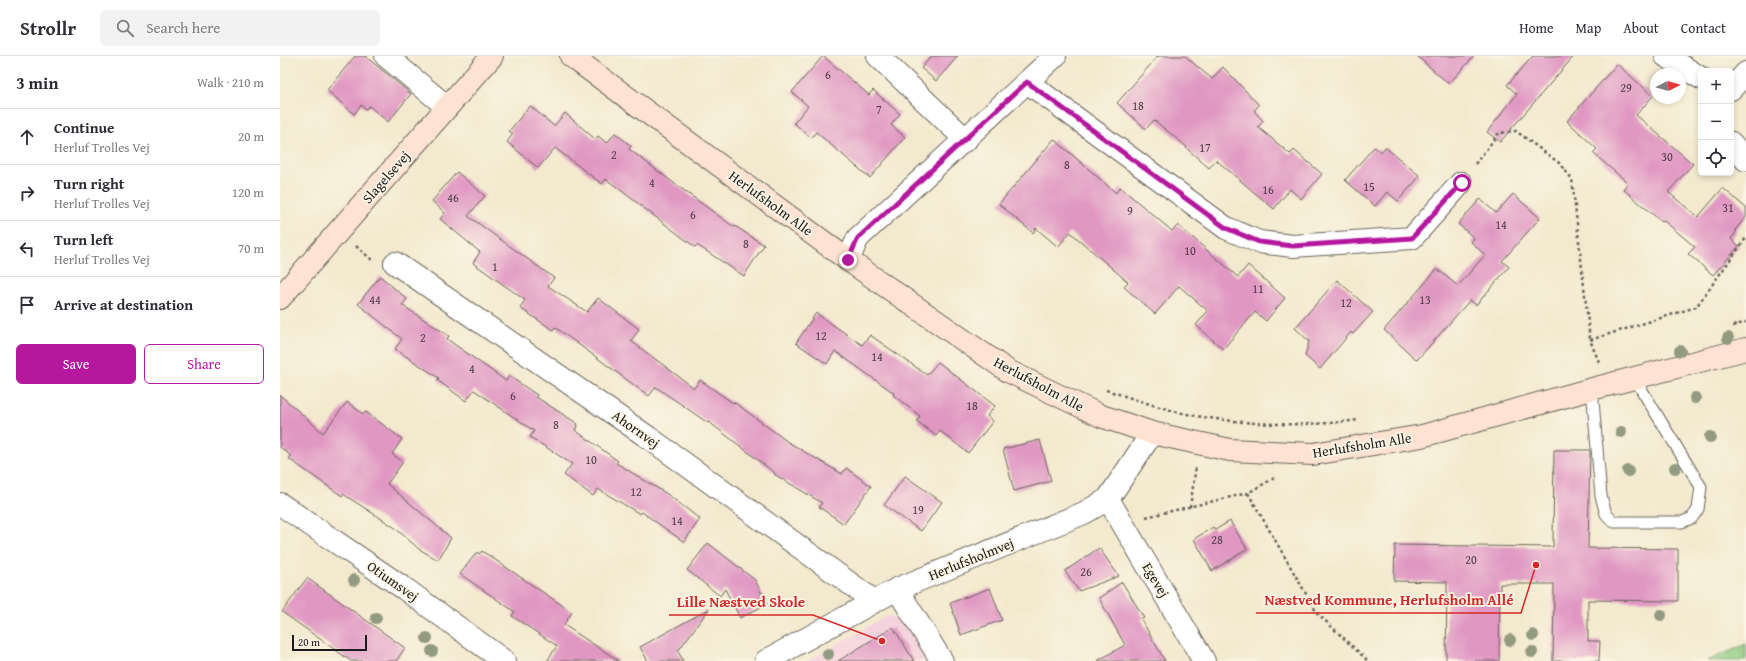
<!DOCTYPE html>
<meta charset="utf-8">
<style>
:root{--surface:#fff;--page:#f2f2f3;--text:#2b2b33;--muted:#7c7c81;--line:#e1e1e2;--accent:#b5179e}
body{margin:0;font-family:"Gentium Book Plus",serif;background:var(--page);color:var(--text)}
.controls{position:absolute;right:12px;top:12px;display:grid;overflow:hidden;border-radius:6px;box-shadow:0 2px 6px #0003}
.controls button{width:36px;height:36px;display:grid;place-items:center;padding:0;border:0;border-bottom:1px solid var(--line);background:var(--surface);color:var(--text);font:20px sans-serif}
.compass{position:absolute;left:1370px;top:12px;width:36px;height:36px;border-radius:50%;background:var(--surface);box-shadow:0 2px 6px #0003;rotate:84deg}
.scale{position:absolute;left:12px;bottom:10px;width:75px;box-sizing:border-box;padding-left:4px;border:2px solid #1c1c1c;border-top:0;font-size:11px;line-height:14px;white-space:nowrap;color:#1c1c1c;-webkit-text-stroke:3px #fcf5e5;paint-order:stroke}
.stop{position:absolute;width:12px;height:12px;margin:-9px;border:3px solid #b5179e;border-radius:50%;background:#fff}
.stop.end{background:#b5179e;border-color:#fff;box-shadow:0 1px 4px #0008}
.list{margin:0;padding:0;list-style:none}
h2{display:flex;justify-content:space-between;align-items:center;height:52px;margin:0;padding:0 16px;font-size:17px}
h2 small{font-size:13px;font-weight:400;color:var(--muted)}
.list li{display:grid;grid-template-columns:26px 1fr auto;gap:12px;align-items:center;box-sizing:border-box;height:56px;padding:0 16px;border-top:1px solid var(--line)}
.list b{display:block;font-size:15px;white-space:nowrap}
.list p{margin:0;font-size:13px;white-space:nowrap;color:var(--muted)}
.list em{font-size:13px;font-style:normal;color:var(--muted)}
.actions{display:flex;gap:8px;padding:12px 16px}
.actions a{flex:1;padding:9px 0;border:1px solid var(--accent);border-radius:6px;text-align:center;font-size:14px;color:var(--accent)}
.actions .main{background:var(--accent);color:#fff}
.icon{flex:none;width:22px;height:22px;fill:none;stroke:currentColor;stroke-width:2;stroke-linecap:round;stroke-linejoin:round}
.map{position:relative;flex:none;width:1466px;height:605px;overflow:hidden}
header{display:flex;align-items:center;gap:24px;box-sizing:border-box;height:56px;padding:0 20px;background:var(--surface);border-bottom:1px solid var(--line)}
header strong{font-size:19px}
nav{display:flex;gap:22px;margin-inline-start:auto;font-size:14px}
.search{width:280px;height:36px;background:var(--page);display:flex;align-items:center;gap:10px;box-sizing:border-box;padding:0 14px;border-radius:6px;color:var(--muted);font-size:15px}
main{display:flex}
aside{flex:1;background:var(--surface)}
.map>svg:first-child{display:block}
.built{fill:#f4cfdd}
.green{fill:#8ac97f;stroke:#53724e}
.building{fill:#e098c3}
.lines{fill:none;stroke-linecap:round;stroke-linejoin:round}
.lane-casing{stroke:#67645a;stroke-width:13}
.street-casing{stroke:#67645a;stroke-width:24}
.secondary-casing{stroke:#67645a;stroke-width:24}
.path{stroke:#67645a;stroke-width:2.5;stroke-dasharray:3 3;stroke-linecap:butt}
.lane{stroke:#fff;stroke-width:11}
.street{stroke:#fff;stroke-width:22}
.secondary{stroke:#fee3d2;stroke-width:22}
.tree{fill:#929a7f}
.route{stroke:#b5179e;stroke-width:5}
.labels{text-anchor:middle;stroke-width:3.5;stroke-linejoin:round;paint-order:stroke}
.number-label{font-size:12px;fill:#4d3b46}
.street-label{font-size:14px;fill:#1c1c1c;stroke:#fcf5e5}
.leader{fill:none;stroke:#d62828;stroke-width:1.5}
.callout-dot{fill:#d62828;stroke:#fcf5e5;stroke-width:1.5}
.callout-label{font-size:15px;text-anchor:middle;font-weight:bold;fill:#d62828;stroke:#fcf5e5;stroke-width:3.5;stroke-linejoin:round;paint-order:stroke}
</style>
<header>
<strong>Strollr</strong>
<div class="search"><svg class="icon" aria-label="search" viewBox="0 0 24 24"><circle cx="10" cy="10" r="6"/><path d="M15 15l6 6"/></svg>Search here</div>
<nav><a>Home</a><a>Map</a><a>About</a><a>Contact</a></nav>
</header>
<main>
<aside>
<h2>3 min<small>Walk · 210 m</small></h2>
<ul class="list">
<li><svg class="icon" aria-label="ahead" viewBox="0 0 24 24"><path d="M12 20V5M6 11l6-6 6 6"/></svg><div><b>Continue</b><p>Herluf Trolles Vej</p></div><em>20 m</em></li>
<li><svg class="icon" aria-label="right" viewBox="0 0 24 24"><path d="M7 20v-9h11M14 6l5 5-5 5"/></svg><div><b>Turn right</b><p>Herluf Trolles Vej</p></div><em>120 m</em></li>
<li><svg class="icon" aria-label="left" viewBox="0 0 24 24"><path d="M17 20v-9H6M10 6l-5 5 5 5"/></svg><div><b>Turn left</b><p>Herluf Trolles Vej</p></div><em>70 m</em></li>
<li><svg class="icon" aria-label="arrive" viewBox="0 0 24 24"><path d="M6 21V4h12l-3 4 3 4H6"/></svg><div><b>Arrive at destination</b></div></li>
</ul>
<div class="actions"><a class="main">Save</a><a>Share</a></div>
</aside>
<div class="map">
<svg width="1466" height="605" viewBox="0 0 1466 605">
<rect width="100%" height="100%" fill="#fcf5e5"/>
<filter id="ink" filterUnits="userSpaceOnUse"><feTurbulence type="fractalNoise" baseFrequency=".025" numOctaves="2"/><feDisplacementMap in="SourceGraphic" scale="8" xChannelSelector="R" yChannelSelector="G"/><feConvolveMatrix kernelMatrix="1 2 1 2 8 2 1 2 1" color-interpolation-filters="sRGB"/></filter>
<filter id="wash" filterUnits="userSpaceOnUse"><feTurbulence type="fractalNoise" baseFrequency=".012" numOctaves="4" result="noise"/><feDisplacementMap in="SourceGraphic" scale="16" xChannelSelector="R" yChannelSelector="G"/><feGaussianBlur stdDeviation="0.9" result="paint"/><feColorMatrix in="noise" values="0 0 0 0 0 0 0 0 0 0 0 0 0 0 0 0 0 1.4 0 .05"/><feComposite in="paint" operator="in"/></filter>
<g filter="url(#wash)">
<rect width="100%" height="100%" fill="#f3e9ce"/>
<path class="built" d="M607 560 631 565 655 605H527Z"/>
<path class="green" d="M1466 588V605H1427Z"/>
<g id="blocks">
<g class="building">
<path d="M75 0H85L131 38 108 66 89 50 86 53 81 49 74 58 47 34Z"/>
<path d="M543 0 589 39 593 34 620 58 611 69 625 81 590 122 536 76 531 82 514 67 528 50 512 36Z"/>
<path d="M652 0H678L656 25 641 12Z"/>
<path d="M878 0H905L932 23 943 11 979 49 974 55 983 65 978 71 1010 98 1014 94 1042 118 1021 143 1010 133 994 153 936 104 929 112 906 92 907 91 874 64 866 73 837 47Z"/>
<path d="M1137 0H1194L1169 28Z"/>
<path d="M1253 0H1294L1220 86 1207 76 1237 38 1227 29Z"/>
<path d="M1337 8 1373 40 1356 59 1413 108 1388 136 1418 161 1443 132 1466 152V161L1455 174 1457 175 1451 183 1459 190 1433 219 1408 198 1415 191 1383 164 1382 166 1343 133 1348 127 1313 97 1317 93 1287 65Z"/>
<path d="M250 50 274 70 285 57 315 83 318 80 327 87 335 77 351 90 349 93 395 128 454 171 455 170 484 189 464 220 417 189 415 191 326 123 322 128 275 92 258 112 227 86 233 78 229 75Z"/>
<path d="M774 83 836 137 840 131 892 175 898 169 958 221 968 209 1005 242 986 265 975 256 943 293 916 269 928 255 899 230 875 258 844 231 848 226 790 176 778 191 756 172 753 177 719 148Z"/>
<path d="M1094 91 1101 96 1105 91 1140 120 1118 145 1107 136 1095 150 1065 124Z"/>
<path d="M177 116 205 140 188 160 274 222 268 230 307 256 318 242 359 273 351 285 414 332 420 324 453 347 454 346 508 386 562 418 566 412 591 430 564 468 539 451 542 447 494 418 495 417 429 366 428 367 376 331 369 340 275 271 273 274 240 252 245 244 193 207 200 196 160 163 165 157 152 145Z"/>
<path d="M1233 138 1260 162 1222 205 1229 211 1196 249 1190 244 1137 304 1104 274 1157 213 1178 230 1205 199 1191 186 1194 182 1178 168 1200 143 1216 157Z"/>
<path d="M100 220 127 243 122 249 169 280 167 283 226 325 229 320 257 339 256 341 298 368 295 374 338 405 336 407 387 438 420 463 404 486 362 456 360 458 318 433 313 440 284 419 292 408 250 381 254 375 194 334 186 345 157 324 159 322 115 293 122 283 78 248Z"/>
<path d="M1057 224 1093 256 1073 278 1071 276 1040 313 1025 300 1029 285 1015 272Z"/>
<path d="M536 257 582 289 590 279 647 319 658 306 715 350 707 360 713 365 688 397 660 375 656 380 637 365 640 360 613 339 614 337 555 295 547 308 516 287Z"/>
<path d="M0 339 43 377 67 346 83 358 86 356 122 383 112 398 123 406 107 428 171 482 158 504 139 493 114 471 63 438 62 440 9 403 11 400 0 391Z"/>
<path d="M760 384 771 425 734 435 723 393Z"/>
<path d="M1274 394H1310L1308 492 1398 493V545L1308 544V585H1320L1319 605H1273L1274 528H1220L1219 605H1166L1167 526 1114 525 1115 489 1273 491Z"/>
<path d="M625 420 662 446 641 475 604 449Z"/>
<path d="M950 465 967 493 932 515 914 483 933 471 935 474Z"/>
<path d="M428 487 475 524 487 548 460 562 445 533 440 540 407 514Z"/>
<path d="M819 492 839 520 799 535 785 515Z"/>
<path d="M202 495 292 556 284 569 339 605H267L277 590 232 560 235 556 180 518 197 496 199 498Z"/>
<path d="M27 522 125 592 116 605H71L2 556Z"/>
<path d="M842 526 864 562 861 563 885 605H817L845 589 819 542Z"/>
<path d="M710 532 722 564 681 579 670 547Z"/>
<path d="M429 553 398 595 403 605H368L360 591Z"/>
<path d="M613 571 634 605H558Z"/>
</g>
</g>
</g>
<g filter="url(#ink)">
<use href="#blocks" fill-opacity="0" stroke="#67645a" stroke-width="1"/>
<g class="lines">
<g class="lane-casing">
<path id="lane" d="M1312 333 1321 440 1326 458 1334 466H1402L1412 462 1418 453 1421 431 1355 323"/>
</g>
<g class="street-casing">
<g id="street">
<path d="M106 0 167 51"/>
<path d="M598 0 686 84"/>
<path d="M1386 0 1421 22"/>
<path d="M747 26 946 172 979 186 1013 190 1132 182 1181 127"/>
<path d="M1451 33 1466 17"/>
<path d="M1451 87 1466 104"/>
<path d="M568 204 578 182 775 0"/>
<path d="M115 207 372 384 594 545"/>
<path d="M828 443 924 605"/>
<path d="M0 448 125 533 224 605"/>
<path d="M617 533 662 605"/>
<path d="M486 605 617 533 804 457 828 443 872 377"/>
</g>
</g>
<g class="secondary-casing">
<g id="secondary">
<path d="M291 0 568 204 728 315 821 360 872 377 950 394 1033 398 1142 380 1312 333 1466 293"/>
<path d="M0 242 212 0"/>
</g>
</g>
<g class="path">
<path d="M1195 108 1219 77 1236 75 1279 107 1292 123 1310 284"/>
<path d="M76 190 92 204"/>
<path d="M1453 270 1466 266"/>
<path d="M1319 306 1310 284 1416 251 1466 182"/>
<path d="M826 334C858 344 890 356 923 361 974 369 1027 371 1078 364"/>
<path d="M968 437 1037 557 1088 605"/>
<path d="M910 451 916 410"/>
<path d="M866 461 968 437 996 421"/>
</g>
<use href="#lane" class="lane"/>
<use href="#street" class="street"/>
<use href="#secondary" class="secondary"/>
</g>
<g class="tree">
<circle cx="1448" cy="282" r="6"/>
<circle cx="1400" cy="295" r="6"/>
<circle cx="1415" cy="342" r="6"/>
<circle cx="1341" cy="376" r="6"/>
<circle cx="1430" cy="381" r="6"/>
<circle cx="1395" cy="412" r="6"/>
<circle cx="1348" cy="415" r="6"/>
<circle cx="74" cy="524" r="6"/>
<circle cx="1381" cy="559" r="6"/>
<circle cx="96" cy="562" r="6"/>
<circle cx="1253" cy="579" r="6"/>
<circle cx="147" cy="582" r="6"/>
<circle cx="1230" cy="584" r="6"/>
<circle cx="152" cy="595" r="6"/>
<circle cx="1252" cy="596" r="6"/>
<circle cx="548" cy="598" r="6"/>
</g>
</g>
<g class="lines" filter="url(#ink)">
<path class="route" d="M568 204 578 182 747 26 946 172 979 186 1013 190 1132 182 1182 127"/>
</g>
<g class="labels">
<g class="number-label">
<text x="548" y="23">6</text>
<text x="1346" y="36">29</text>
<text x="858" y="54">18</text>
<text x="599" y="58">7</text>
<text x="925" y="96">17</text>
<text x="334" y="103">2</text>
<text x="1387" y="105">30</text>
<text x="787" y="113">8</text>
<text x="372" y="131">4</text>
<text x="1089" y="135">15</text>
<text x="988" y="138">16</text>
<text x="173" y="146">46</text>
<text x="1448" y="156">31</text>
<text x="850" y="159">9</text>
<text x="413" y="163">6</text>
<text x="1221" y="173">14</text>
<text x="466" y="192">8</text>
<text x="910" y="199">10</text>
<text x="215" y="215">1</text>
<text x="978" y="237">11</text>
<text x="95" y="248">44</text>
<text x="1145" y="248">13</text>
<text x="1066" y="251">12</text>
<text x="541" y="284">12</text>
<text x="143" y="286">2</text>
<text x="597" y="305">14</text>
<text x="192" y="317">4</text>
<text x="233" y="344">6</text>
<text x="692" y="354">18</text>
<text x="276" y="373">8</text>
<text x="311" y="408">10</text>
<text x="356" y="440">12</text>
<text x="638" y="458">19</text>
<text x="397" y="469">14</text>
<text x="937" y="488">28</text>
<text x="1191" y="508">20</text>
<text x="806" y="520">26</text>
</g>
<g class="street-label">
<text transform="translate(106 121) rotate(-49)" y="5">Slagelsevej</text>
<text transform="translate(491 147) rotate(36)" y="5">Herlufsholm Alle</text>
<text transform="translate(759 328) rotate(28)" y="5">Herlufsholm Alle</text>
<text transform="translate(356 373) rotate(35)" y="5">Ahornvej</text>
<text transform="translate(1082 389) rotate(-9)" y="5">Herlufsholm Alle</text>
<text transform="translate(691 503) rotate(-22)" y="5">Herlufsholmvej</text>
<text transform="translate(876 524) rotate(59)" y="5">Egevej</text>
<text transform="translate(113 525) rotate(35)" y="5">Otiumsvej</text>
</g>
</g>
<path class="leader" d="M1256 509L1241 557H976M602 585L533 559H389"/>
<g class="callout-dot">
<circle cx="1256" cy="509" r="4"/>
<circle cx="602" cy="585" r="4"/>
</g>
<g class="callout-label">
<text x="1109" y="549">Næstved Kommune, Herlufsholm Allé</text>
<text x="461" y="551">Lille Næstved Skole</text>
</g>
</svg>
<div class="controls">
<button>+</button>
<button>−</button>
<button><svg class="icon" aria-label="locate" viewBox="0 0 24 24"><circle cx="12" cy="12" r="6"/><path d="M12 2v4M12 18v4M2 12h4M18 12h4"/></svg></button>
</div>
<svg class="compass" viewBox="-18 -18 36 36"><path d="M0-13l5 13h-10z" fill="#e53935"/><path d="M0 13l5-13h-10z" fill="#7c7c81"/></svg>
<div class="scale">20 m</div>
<div class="stop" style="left:1182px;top:127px"></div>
<div class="stop end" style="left:568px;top:204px"></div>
</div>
</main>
